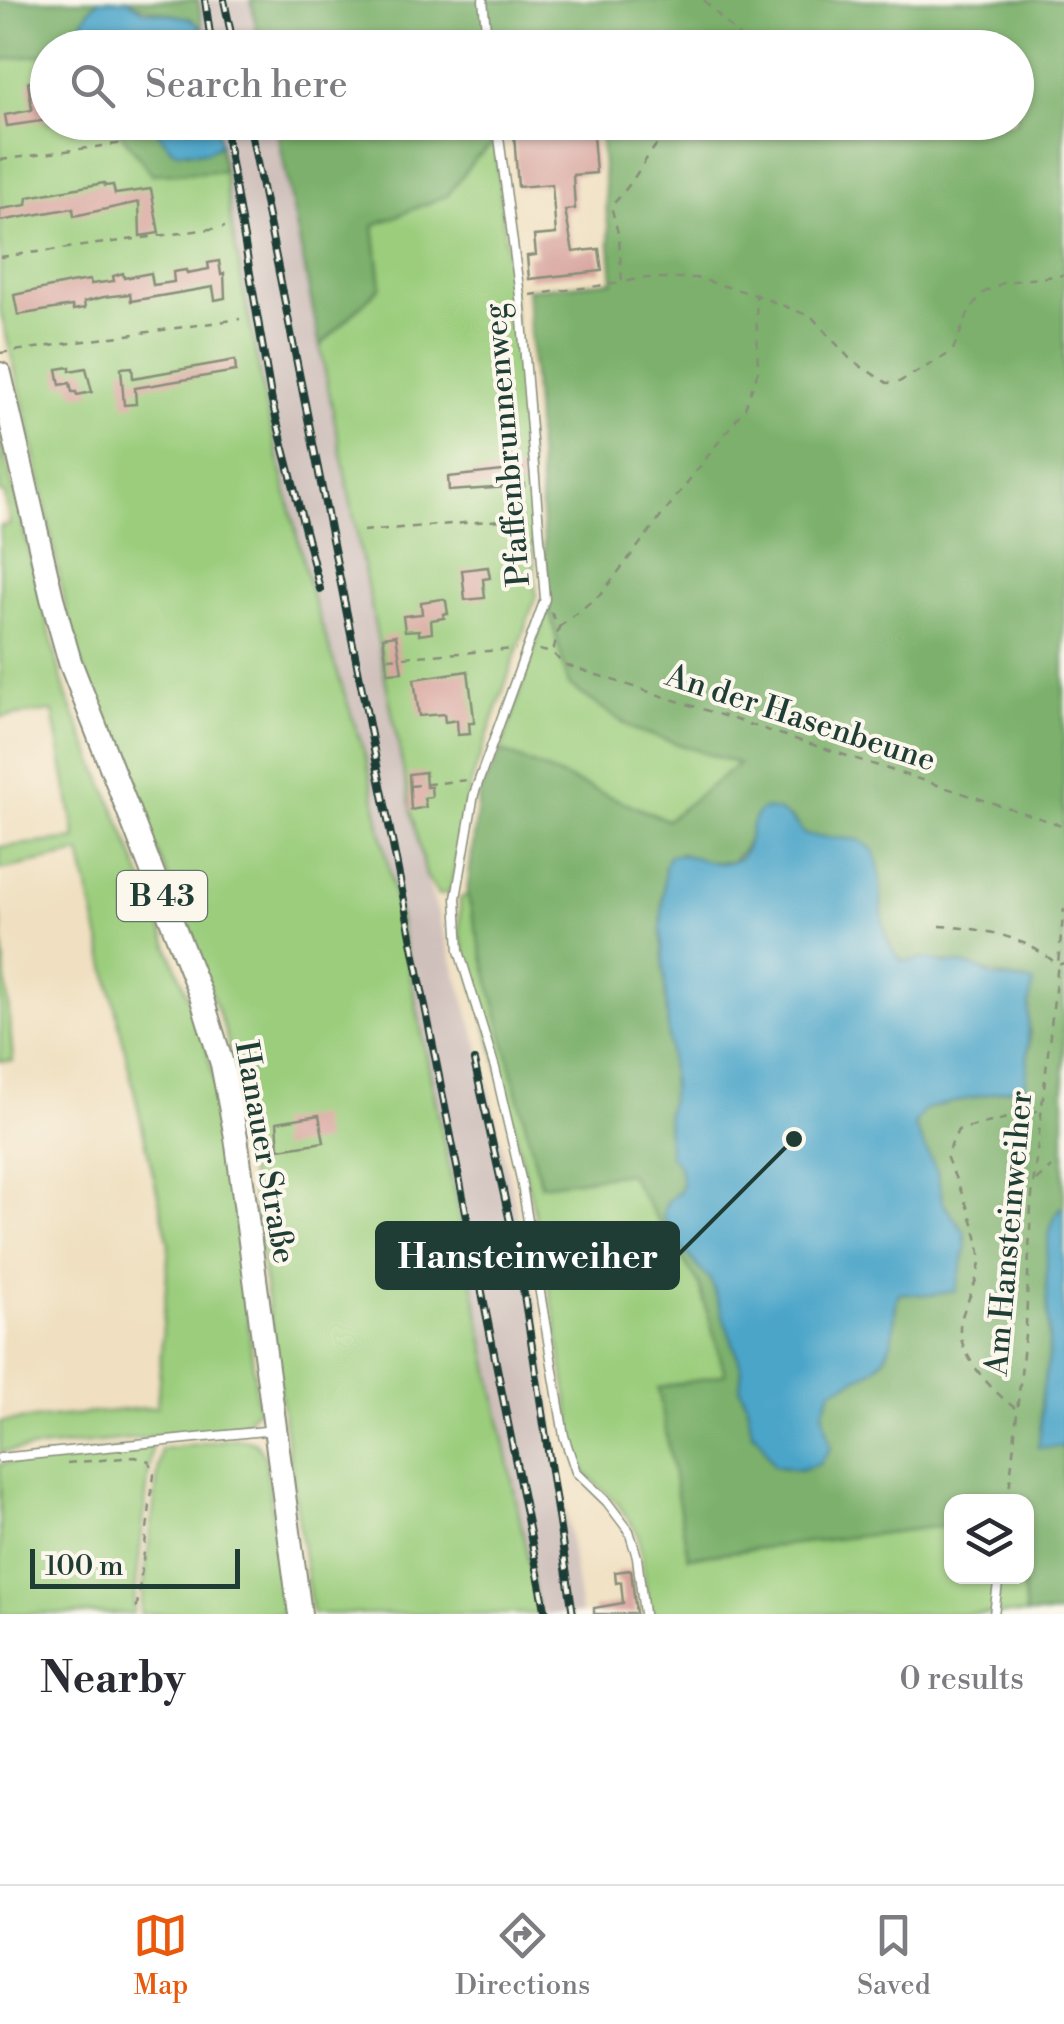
<!DOCTYPE html>
<meta charset="utf-8">
<style>
:root{--surface:#fff;--page:#f2f2f3;--text:#2b2b33;--muted:#7c7c81;--line:#e1e1e2;--accent:#ea580c}
body{margin:0;font-family:"Libre Bodoni",serif;background:var(--page);color:var(--text)}
.controls{position:absolute;right:30px;bottom:30px;display:grid;overflow:hidden;border-radius:20px;box-shadow:0 2px 8px #0004}
.controls button{width:90px;height:90px;display:grid;place-items:center;padding:0;border:0;border-bottom:2px solid var(--line);background:var(--surface);color:var(--text);font:50px sans-serif}
.scale{position:absolute;left:30px;bottom:25px;width:210px;box-sizing:border-box;padding-left:10px;border:5px solid #1f3d34;border-top:0;font-size:28px;line-height:35px;white-space:nowrap;color:#1f3d34;-webkit-text-stroke:8px #fbf7ec;paint-order:stroke}
.list{margin:0;padding:0;list-style:none}
h2{display:flex;justify-content:space-between;align-items:center;height:130px;margin:0;padding:0 40px;font-size:42px}
h2 small{font-size:32px;font-weight:400;color:var(--muted)}
.icon{flex:none;width:55px;height:55px;fill:none;stroke:currentColor;stroke-width:2;stroke-linecap:round;stroke-linejoin:round}
.map{position:relative;flex:none;width:1064px;height:1614px;overflow:hidden}
.search{position:absolute;background:var(--surface);box-shadow:0 2px 8px #0004;left:30px;right:30px;top:30px;height:110px;display:flex;align-items:center;gap:25px;box-sizing:border-box;padding:0 35px;border-radius:55px;color:var(--muted);font-size:38px}
.sheet{height:270px;background:var(--surface)}
nav{display:flex;justify-content:space-around;align-items:center;box-sizing:border-box;height:140px;border-top:2px solid var(--line);background:var(--surface);font-size:28px;color:var(--muted)}
nav a{display:grid;justify-items:center;gap:5px}
nav .on{color:var(--accent)}
.map>svg:first-child{display:block}
.industrial{fill:#cfc0bb}
.green{fill:#9bcd7d;stroke:#5d8558;stroke-width:2.5}
.forest{fill:#7cb06c;stroke:#4e7650;stroke-width:2.5;fill-rule:evenodd}
.water{fill:#4ba5c9;stroke:#35717e;stroke-width:2.5}
.building{fill:#d7a39c}
.lines{fill:none;stroke-linecap:round;stroke-linejoin:round}
.lane-casing{stroke:#888e7a;stroke-width:11}
.primary-casing{stroke:#888e7a;stroke-width:26}
.path{stroke:#888e7a;stroke-width:2.5;stroke-dasharray:8 8;stroke-linecap:butt}
.lane{stroke:#fff;stroke-width:8}
.primary{stroke:#fff;stroke-width:22}
.rail-casing{stroke:#1f3d34;stroke-width:8}
.rail{stroke:#fbf7ec;stroke-width:4;stroke-dasharray:11;stroke-linecap:butt}
.labels{text-anchor:middle;stroke-width:8;stroke-linejoin:round;paint-order:stroke}
.shield{fill:#fbf7ec;stroke:#61756b;stroke-width:2.5}
.shield-label{font-size:30px;font-weight:bold;fill:#1f3d34}
.street-label{font-size:32px;fill:#1f3d34;stroke:#fbf7ec}
.leader{fill:none;stroke:#1f3d34;stroke-width:4}
.callout-dot{fill:#1f3d34;stroke:#fbf7ec;stroke-width:4}
.callout{fill:#1f3d34;stroke:#1f3d34;stroke-width:4}
.callout-label{font-size:35px;text-anchor:middle;font-weight:bold;fill:#fff}
</style>
<div class="map">
<svg width="1064" height="1614" viewBox="0 0 1064 1614">
<rect width="100%" height="100%" fill="#fbf7ec"/>
<filter id="ink" filterUnits="userSpaceOnUse"><feTurbulence type="fractalNoise" baseFrequency=".01" numOctaves="2"/><feDisplacementMap in="SourceGraphic" scale="20" xChannelSelector="R" yChannelSelector="G"/><feConvolveMatrix kernelMatrix="1 2 1 2 8 2 1 2 1" color-interpolation-filters="sRGB"/></filter>
<filter id="wash" filterUnits="userSpaceOnUse"><feTurbulence type="fractalNoise" baseFrequency=".0048" numOctaves="4" result="noise"/><feDisplacementMap in="SourceGraphic" scale="40" xChannelSelector="R" yChannelSelector="G"/><feGaussianBlur stdDeviation="2.25" result="paint"/><feColorMatrix in="noise" values="0 0 0 0 0 0 0 0 0 0 0 0 0 0 0 0 0 1.4 0 .05"/><feComposite in="paint" operator="in"/></filter>
<g filter="url(#wash)">
<rect width="100%" height="100%" fill="#f0e0c1"/>
<g class="industrial">
<path d="M198 0H251L260 47H206Z"/>
<path d="M217 123H276L411 810 426 876 483 1060 537 1304 581 1614H539L367 761 311 593 266 408 232 229Z"/>
</g>
<g class="green">
<path d="M47 54 48 122 113 123 152 174 224 171 232 229 266 408 311 593 367 761 539 1614H312L233 1062 224 1028 165 870 87 683 66 610 29 427 0 310V60Z"/>
<path d="M495 142 529 459 536 596 470 786 450 893 438 895 426 876 411 810 320 346 381 286 374 225 448 195 474 160Z"/>
<path d="M0 437 66 695 125 834 205 1041 219 1101 237 1225 258 1408 241 1428 0 1452V1422L157 1407 169 1244 80 853 0 870V847L76 839 53 711 0 717V526L10 525 5 494 0 493Z"/>
<path d="M548 606 569 685 633 729 739 764 667 821 501 751Z"/>
<path d="M467 894 541 1184 628 1173 699 1284 726 1374 659 1388 688 1557 951 1525 952 1576 1022 1577 1026 1614H649L638 1534 618 1504 587 1475 576 1454 554 1312 534 1211 505 1089 460 934V899Z"/>
<path d="M0 911 13 1061H0Z"/>
<path d="M239 1438 255 1442 265 1457 287 1614H140L161 1449Z"/>
<path d="M152 1445 133 1614H0V1464Z"/>
</g>
<g class="forest">
<path d="M0 0H99L89 10 85 47H89L48 48 47 54 0 60Z"/>
<path d="M127 0H198L203 30C181 9 154 15 127 0Z"/>
<path d="M251 0H1064V1206L1059 1209C1043 1255 1049 1299 1049 1347 1049 1365 1043 1383 1041 1401 1040 1417 1043 1432 1038 1447H1064V1614H1026L1022 1577 1026 1576V1502H952L951 1525 688 1557 658 1388 725 1374 699 1284 628 1173 541 1185 467 894 479 795 501 751 667 820 739 764 633 729 569 685 548 606 527 289 613 281 599 123 1016 122V48L260 47ZM792 818 805 835 859 840 874 850C882 884 876 938 902 961 926 961 954 960 977 968 994 974 1006 979 1025 980L1030 1036 1025 1085 925 1109 914 1125 937 1172 943 1203 964 1231 966 1247 960 1268 932 1295 899 1292C894 1307 896 1318 893 1332 887 1373 862 1375 832 1390L823 1411 831 1448 819 1464 800 1470 781 1468 770 1459 760 1439 752 1432 747 1405 740 1388 742 1369 711 1281 669 1234 663 1214 667 1202 679 1192 682 1184 679 1166 670 1156 667 1114 672 1086 661 930 665 866 680 853 700 862H731L744 849 749 836Z"/>
<path d="M113 123H150L185 152H206L220 145 224 171 152 174Z"/>
<path d="M276 123H493L495 142 474 160 448 195 374 225 381 286 320 346Z"/>
</g>
<g class="water">
<path d="M99 0H127L143 10 190 18 203 30 206 47H85C73 30 85 13 99 0Z"/>
<path d="M150 123H183L191 128 198 123H217L220 145 206 152 173 151Z"/>
<path d="M763 809C783 809 793 820 805 835L859 840 874 850C888 885 871 934 902 961L928 959 946 964 953 963 975 967 993 977 1033 982C1033 992 1029 997 1029 1007 1027 1033 1030 1059 1025 1085L925 1109 914 1125 937 1172 943 1203 964 1231 966 1247 956 1291 931 1295 899 1293C893 1307 896 1318 893 1333 887 1371 861 1376 832 1390L823 1411 831 1448 819 1464 800 1470 774 1466 760 1439 752 1432 747 1405 740 1388 742 1369 711 1281 669 1234 663 1214 667 1202 679 1192 682 1184 679 1166 670 1156 668 1138 667 1114 672 1086 661 930 665 866 669 856C689 850 710 868 732 862 755 855 744 820 763 809Z"/>
<path d="M1064 1206V1447H1038C1042 1430 1040 1413 1042 1394 1044 1379 1049 1364 1049 1348 1050 1316 1036 1225 1064 1206Z"/>
</g>
<g id="blocks">
<g class="building">
<path d="M40 80 42 95 48 94V120L7 126 5 115 32 110 28 82Z"/>
<path d="M513 122H592L596 173 573 175 575 209 565 210 573 252 599 249 602 271 529 279 527 256 536 255 534 236 556 234 552 184 518 187Z"/>
<path d="M104 183 105 186 113 185 115 194 151 189 159 233 140 236 139 202 74 216 73 208 0 221V209L27 205 28 197Z"/>
<path d="M219 261 221 274 224 273 225 298 215 300 213 287 131 301 130 294 104 297 84 302 85 308 73 310 72 306 18 315 14 295 70 283 90 280 91 284 114 281 113 276 123 273 124 278 151 273 153 285 174 282 173 272 186 270 187 273 209 269 208 263Z"/>
<path d="M235 360 236 371 135 388 136 404 124 405 121 368 132 367 133 378Z"/>
<path d="M70 367V371L86 368 92 392 77 395 76 392H72L70 383 60 385 57 369Z"/>
<path d="M522 469 524 486 449 491 448 477Z"/>
<path d="M488 567 490 578 483 579 485 598 465 600 462 570Z"/>
<path d="M442 599 446 601 448 614H443L444 618 431 620 432 633 419 635V630L405 631 403 616 422 614 421 602Z"/>
<path d="M396 635 402 672 388 673 383 637Z"/>
<path d="M468 671 474 718V723H469L470 734 458 735 457 720 445 722 444 714 419 716 414 679Z"/>
<path d="M425 772 426 787H431L432 797 424 798 426 807 411 810 409 774Z"/>
<path d="M319 1115 324 1142 279 1149 277 1122Z"/>
<path d="M631 1570 636 1614H594V1608L623 1603 621 1582 616 1583 615 1572Z"/>
</g>
</g>
</g>
<g filter="url(#ink)">
<use href="#blocks" fill-opacity="0" stroke="#888e7a" stroke-width="2.5"/>
<g class="lines">
<g class="lane-casing">
<g id="lane">
<path d="M483 0 488 48"/>
<path d="M497 122 520 296 545 599 474 794 456 898 459 951 495 1068 521 1179 564 1436 576 1472 607 1502 629 1531 637 1557 644 1614"/>
<path d="M0 1458 274 1430"/>
<path d="M994 1614 999 1576"/>
</g>
</g>
<g class="primary-casing">
<path id="primary" d="M0 374 52 598 70 662 201 996 222 1064 236 1137 300 1614"/>
</g>
<g class="path">
<path d="M704 0 750 48"/>
<path d="M679 122C646 148 640 178 611 206L619 237 622 283 640 278H696L756 295 812 317 851 360 887 383 899 382 952 352 970 309 983 293 1005 282 1064 275"/>
<path d="M0 160 124 143"/>
<path d="M0 257 225 227"/>
<path d="M530 295 621 283"/>
<path d="M0 353 240 319"/>
<path d="M363 531 527 518"/>
<path d="M551 612 559 627 553 652"/>
<path d="M559 627 601 594 745 408 758 371 756 295"/>
<path d="M539 650 553 653 563 664 1064 826"/>
<path d="M388 658 516 649"/>
<path d="M410 786 467 780"/>
<path d="M940 926C984 929 1023 935 1058 965L1064 963"/>
<path d="M1036 1181 1051 1167"/>
<path d="M1015 1408C994 1393 958 1355 960 1327 961 1309 979 1284 980 1260 981 1232 957 1183 946 1156L958 1130 1041 1110"/>
<path d="M67 1463 135 1457 149 1461 154 1475 136 1614"/>
<path d="M1008 1502 1026 1324 1031 1205 1064 909"/>
</g>
<use href="#lane" class="lane"/>
<use href="#primary" class="primary"/>
<g class="rail-casing">
<g id="rail">
<path d="M205 0 212 48"/>
<path d="M224 0 234 48"/>
<path d="M224 122 272 402 320 589"/>
<path d="M249 122 546 1614"/>
<path d="M474 1061 519 1262 573 1614"/>
</g>
</g>
<use href="#rail" class="rail"/>
</g>
</g>
<g class="labels">
<rect class="shield" x="117" y="871" width="90" height="50" rx="8"/>
<g class="shield-label">
<text x="162" y="906">B 43</text>
</g>
<g class="street-label">
<text transform="translate(506 445) rotate(-95)" y="11">Pfaffenbrunnenweg</text>
<text transform="translate(801 717) rotate(18)" y="11">An der Hasenbeune</text>
<text transform="translate(266 1152) rotate(80)" y="11">Hanauer Straße</text>
<text transform="translate(1008 1233) rotate(-85)" y="11">Am Hansteinweiher</text>
</g>
</g>
<path class="leader" d="M794 1139L678 1255"/>
<circle class="callout-dot" cx="794" cy="1139" r="10"/>
<rect class="callout" x="377" y="1223" width="301" height="65" rx="10"/>
<g class="callout-label">
<text x="528" y="1268">Hansteinweiher</text>
</g>
</svg>
<div class="controls">
<button><svg class="icon" aria-label="layers" viewBox="0 0 24 24"><path d="M12 4l9 5-9 5-9-5zM3 14l9 5 9-5"/></svg></button>
</div>
<div class="scale">100 m</div>
<div class="search"><svg class="icon" aria-label="search" viewBox="0 0 24 24"><circle cx="10" cy="10" r="6"/><path d="M15 15l6 6"/></svg>Search here</div>
</div>
<section class="sheet">
<h2>Nearby<small>0 results</small></h2>
<ul class="list">
</ul>
</section>
<nav>
<a class="on"><svg class="icon" aria-label="map" viewBox="0 0 24 24"><path d="M3 6l6-2 6 2 6-2v14l-6 2-6-2-6 2zM9 4v14M15 6v14"/></svg>Map</a>
<a><svg class="icon" aria-label="directions" viewBox="0 0 24 24"><path d="M12 3l9 9-9 9-9-9zM9 14v-3h6M13 9l2 2-2 2"/></svg>Directions</a>
<a><svg class="icon" aria-label="saved" viewBox="0 0 24 24"><path d="M7 4h10v16l-5-4-5 4z"/></svg>Saved</a>
</nav>
